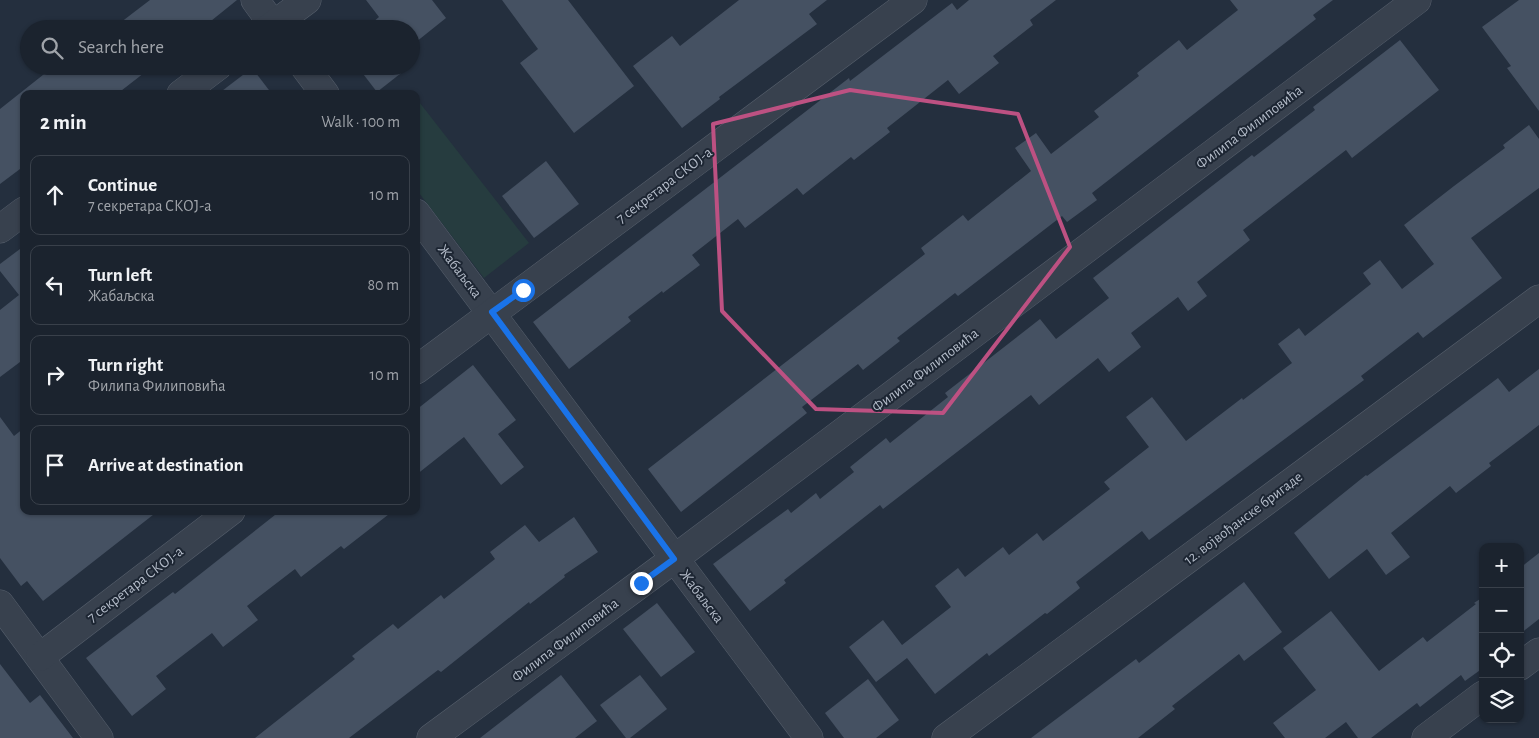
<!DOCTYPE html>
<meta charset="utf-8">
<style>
:root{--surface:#1b232e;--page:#242b36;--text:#f1f3f6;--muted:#a0a4aa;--line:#39404a}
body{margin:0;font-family:"Alegreya Sans",sans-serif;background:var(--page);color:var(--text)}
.controls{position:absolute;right:15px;bottom:15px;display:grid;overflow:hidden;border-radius:10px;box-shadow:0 1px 4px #0004}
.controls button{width:45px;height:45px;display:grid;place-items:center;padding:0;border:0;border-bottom:1px solid var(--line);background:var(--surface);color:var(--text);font:25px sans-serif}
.stop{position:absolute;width:15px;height:15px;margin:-11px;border:4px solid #1a73e8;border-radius:50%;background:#fff}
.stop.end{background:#1a73e8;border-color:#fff;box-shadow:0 1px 5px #0008}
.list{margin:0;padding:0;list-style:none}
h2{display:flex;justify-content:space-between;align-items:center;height:65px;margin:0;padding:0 20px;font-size:21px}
h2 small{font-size:16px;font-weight:400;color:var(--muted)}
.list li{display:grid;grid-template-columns:32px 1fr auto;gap:15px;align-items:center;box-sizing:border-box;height:80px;margin:0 10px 10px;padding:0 10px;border:1px solid var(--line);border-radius:10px}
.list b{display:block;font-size:19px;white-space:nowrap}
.list p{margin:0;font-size:16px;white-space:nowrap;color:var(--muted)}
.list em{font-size:16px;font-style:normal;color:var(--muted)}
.icon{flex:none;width:28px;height:28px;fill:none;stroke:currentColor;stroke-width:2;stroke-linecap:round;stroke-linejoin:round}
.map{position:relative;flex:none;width:1539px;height:738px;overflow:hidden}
.search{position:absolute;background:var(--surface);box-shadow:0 1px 4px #0004;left:20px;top:20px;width:400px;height:55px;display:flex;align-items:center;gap:12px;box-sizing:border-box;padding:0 18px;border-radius:28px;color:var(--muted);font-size:19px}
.panel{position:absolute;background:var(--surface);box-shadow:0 1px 4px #0004;left:20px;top:90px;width:400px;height:425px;border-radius:10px}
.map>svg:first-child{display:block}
.green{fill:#263c3f}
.building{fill:#455162}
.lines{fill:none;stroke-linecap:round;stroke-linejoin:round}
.minor-casing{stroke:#565f6c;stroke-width:29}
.minor{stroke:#38414e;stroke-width:28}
.route{stroke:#1a73e8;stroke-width:6}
.marked{fill:none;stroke:#bd5182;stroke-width:4;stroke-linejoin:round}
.labels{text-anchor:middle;stroke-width:4;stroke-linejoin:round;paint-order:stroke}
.street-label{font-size:15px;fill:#b4bcc9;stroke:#1d2633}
</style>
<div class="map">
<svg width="1539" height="738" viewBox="0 0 1539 738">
<rect width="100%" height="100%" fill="#242f3e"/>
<path class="green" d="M416 98 529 243 484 278 416 189Z"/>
<g class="building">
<path d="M150 0H237L201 29H112Z"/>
<path d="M366 0H432L446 18 411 46V29H365L379 17Z"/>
<path d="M502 0H568L634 86 574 133 520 63 538 49Z"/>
<path d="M739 0H827L809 14 817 24 719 97 720 99 682 128 633 66 672 36 680 46Z"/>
<path d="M969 0H1056L1030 20 1033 25 993 56 999 63 959 94 948 80 887 128 890 132 854 160 851 157 803 195 797 188 745 228 738 219 692 255 700 265 663 293 662 291 628 317 631 321 569 369 533 322 849 78 850 81 952 3 957 10Z"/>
<path d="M1230 0H1333L1313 15 1316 19 1092 193 1097 200 1067 222 1062 216 958 296 955 293 897 338 900 341 863 370 858 364 802 407 807 413 681 512 648 469 925 254 921 248 963 215 968 221 1031 171 1015 148 1036 133 1051 154 1099 117 1094 111 1139 76 1137 73 1179 40 1187 50 1238 10Z"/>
<path d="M1519 0H1539V111L1507 68 1511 66 1482 27Z"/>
<path d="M1400 40 1439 90 1352 158 1346 150 1243 230 1250 240 1197 282 1207 296 1188 311 1178 297 1131 333 1141 347 1109 372 1098 358 1039 405 1031 395 883 509 880 505 784 580 786 583 750 611 713 564 788 509 791 513 816 493 820 499 854 472 850 467 886 438 890 443 948 397 945 393 1040 319 1056 339 1109 298 1093 278 1252 155 1254 157 1315 110 1313 107Z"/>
<path d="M64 66H153L117 94H24V166L0 184V109L53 67 57 72Z"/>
<path d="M357 66H402L405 70 377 92Z"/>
<path d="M252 68 272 94H218Z"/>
<path d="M1529 125 1539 139V188L1471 238 1502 278 1423 338 1418 332 1361 376 1364 380 1149 540 1142 531 1076 582 1080 588 1047 614 1045 613 989 656 987 653 935 694 907 658 876 682 849 647 883 620 902 645 951 607 935 586 958 568 965 577 1003 547 1009 555 1037 533 1043 541 1110 489 1104 482 1149 447 1126 417 1152 397 1186 441 1242 398 1243 400 1292 363 1278 344 1299 328 1305 336 1371 284 1363 273 1380 260 1402 289 1434 264 1404 225 1454 186 1505 148 1503 145Z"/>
<path d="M546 161 579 204 534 238 502 196Z"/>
<path d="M24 246V359L0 377V310L19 295 0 271V264Z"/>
<path d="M473 365 516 420 498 434 524 467 501 485 464 437 416 475V410Z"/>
<path d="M1539 369V425L1489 463 1491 466 1456 493 1450 486 1391 533 1410 557 1386 575 1367 549 1329 579 1294 533 1366 475 1367 476 1498 378 1509 392Z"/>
<path d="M0 417 14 436 24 428V511H158L43 601 27 581 21 586 0 558Z"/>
<path d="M280 511H393L344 549 341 546 301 577 295 569 247 606 258 620 223 647 212 633 156 676 166 689 132 716 86 658 173 592 175 594Z"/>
<path d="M574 517 598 552 564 575 565 577 530 604 529 602 441 672 438 670 349 738H255L355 659 352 656 393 624 398 629 441 595 444 599 495 559 490 552 525 525 539 542Z"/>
<path d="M1539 553V619L1520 634V568Z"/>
<path d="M1244 582 1282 632 1244 661 1239 654 1172 706 1175 709 1138 738H1031L1136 659 1139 663Z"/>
<path d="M1483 597V668L1465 681 1461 675 1420 707 1417 703 1371 738H1358L1346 722 1325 738H1285L1273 723 1316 690 1283 648 1331 611 1379 671 1423 637 1427 642 1476 604 1474 603Z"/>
<path d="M657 603 695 652 661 677 623 629Z"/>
<path d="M0 664 30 703 40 695 73 738H0Z"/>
<path d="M561 675 597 721 575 738H480Z"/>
<path d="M640 675 667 709 630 738H626L600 705Z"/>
<path d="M868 679 899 720 876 738H844L825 713Z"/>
</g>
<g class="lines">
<g class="minor-casing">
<g id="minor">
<path d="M255 0 276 29"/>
<path d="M268 29 307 0"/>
<path d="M304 66 325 94"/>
<path d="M181 94 218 66"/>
<path d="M416 213 809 738"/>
<path d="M0 229 24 211"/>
<path d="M416 370 913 0"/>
<path d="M0 604 99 738"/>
<path d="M40 657 231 511"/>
<path d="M1520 666 1539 652"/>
<path d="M431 738 674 559 1417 0"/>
<path d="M946 738 1539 299"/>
<path d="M1426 738 1483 695"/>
</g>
</g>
<use href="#minor" class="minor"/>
</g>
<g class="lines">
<path class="route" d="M523 290 492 312 674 559 641 583"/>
</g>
<path class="marked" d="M850 90 1018 114 1070 247 943 413 816 409 722 311 713 124Z"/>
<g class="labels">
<g class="street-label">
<text transform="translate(1249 127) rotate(-37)" y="5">Филипа Филиповића</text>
<text transform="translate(664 185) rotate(-37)" y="5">7 секретара СКОЈ-а</text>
<text transform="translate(460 271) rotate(53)" y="5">Жабаљска</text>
<text transform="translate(925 370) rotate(-37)" y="5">Филипа Филиповића</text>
<text transform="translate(1243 518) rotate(-37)" y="5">12. војвођанске бригаде</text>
<text transform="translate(135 584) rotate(-37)" y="5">7 секретара СКОЈ-а</text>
<text transform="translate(702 596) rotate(53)" y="5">Жабаљска</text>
<text transform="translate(565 640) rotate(-37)" y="5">Филипа Филиповића</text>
</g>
</g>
</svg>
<div class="controls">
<button>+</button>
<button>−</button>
<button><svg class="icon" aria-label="locate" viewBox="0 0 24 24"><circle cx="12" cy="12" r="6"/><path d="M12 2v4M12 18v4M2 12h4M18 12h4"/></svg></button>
<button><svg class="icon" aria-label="layers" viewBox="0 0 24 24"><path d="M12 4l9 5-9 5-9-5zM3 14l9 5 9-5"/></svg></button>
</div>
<div class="stop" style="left:523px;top:290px"></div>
<div class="stop end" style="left:641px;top:583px"></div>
<div class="search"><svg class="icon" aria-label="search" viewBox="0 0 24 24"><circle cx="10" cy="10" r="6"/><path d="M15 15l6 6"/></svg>Search here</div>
<section class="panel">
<h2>2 min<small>Walk · 100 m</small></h2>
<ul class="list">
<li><svg class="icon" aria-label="ahead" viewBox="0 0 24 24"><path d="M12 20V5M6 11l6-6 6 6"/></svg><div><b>Continue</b><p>7 секретара СКОЈ-а</p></div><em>10 m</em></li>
<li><svg class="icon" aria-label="left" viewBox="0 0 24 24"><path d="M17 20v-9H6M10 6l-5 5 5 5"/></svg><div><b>Turn left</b><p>Жабаљска</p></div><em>80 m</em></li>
<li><svg class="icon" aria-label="right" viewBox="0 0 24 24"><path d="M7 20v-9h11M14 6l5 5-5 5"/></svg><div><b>Turn right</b><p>Филипа Филиповића</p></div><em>10 m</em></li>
<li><svg class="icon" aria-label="arrive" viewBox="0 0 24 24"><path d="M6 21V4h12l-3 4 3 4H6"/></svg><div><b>Arrive at destination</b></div></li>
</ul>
</section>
</div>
